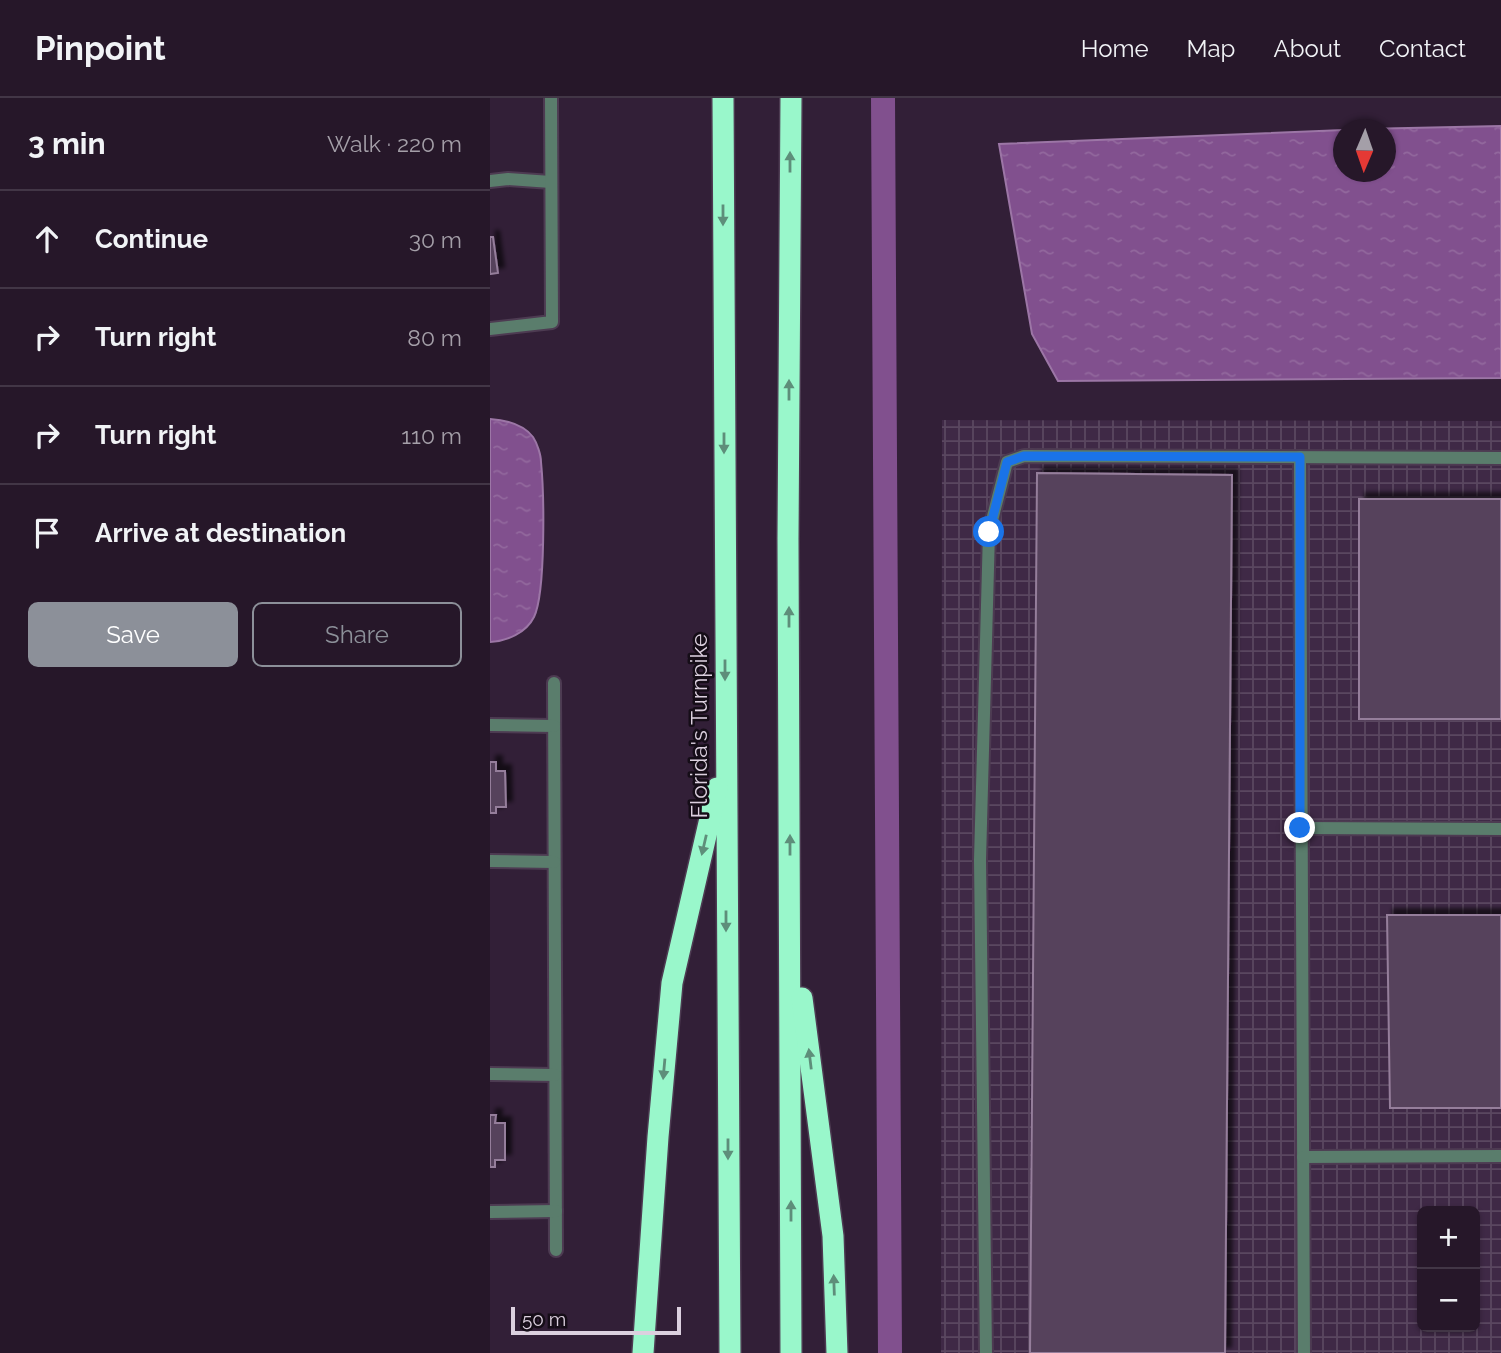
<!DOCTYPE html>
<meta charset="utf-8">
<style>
:root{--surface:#261729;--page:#2e2031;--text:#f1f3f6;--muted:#a49fa8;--line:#423646;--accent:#8c9099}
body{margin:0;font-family:Raleway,sans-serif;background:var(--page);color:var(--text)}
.controls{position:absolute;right:21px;bottom:21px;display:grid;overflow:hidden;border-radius:10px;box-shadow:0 2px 5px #0004}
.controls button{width:63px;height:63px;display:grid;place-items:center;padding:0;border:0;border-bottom:2px solid var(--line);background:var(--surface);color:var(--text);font:35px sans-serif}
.compass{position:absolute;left:843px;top:21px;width:63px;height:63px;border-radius:50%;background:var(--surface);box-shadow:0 2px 5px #0004;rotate:182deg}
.scale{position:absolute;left:21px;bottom:18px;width:170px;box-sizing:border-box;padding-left:7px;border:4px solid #dcd0df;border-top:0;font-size:19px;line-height:24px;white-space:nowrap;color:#dcd0df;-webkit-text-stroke:5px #150d17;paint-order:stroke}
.stop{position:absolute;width:21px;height:21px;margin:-16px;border:5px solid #1a73e8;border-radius:50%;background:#fff}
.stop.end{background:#1a73e8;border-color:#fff;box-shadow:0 2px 7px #0008}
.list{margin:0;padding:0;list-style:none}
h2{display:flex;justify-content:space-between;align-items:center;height:91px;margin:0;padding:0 28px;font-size:30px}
h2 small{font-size:23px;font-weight:400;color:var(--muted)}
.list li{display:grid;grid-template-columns:46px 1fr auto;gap:21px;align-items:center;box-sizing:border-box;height:98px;padding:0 28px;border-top:2px solid var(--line)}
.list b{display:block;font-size:26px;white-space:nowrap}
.list em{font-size:23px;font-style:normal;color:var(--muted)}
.actions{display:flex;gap:14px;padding:21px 28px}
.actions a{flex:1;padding:16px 0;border:2px solid var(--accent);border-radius:10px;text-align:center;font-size:24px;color:var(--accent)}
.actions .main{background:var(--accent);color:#fff}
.icon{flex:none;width:38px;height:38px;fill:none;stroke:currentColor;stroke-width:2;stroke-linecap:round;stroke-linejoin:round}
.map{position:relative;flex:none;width:1011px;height:1255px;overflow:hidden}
header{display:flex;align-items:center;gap:42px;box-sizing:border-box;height:98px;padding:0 35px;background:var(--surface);border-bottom:2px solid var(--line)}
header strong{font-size:33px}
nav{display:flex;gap:38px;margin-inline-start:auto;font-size:24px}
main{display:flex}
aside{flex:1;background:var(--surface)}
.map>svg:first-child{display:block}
.industrial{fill:url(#industrial-grid);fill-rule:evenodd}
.water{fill:url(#water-ripples);stroke:#9c76a6;stroke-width:2}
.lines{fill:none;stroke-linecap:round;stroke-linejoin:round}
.canal{stroke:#81508e;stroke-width:24}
.building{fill:#57435c;stroke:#957e9b;stroke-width:2;filter:url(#shadow)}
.service-casing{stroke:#4d3b52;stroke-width:16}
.motorway-casing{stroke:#4d3b52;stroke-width:24}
.service{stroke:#5a7d6c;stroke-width:12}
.motorway{stroke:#99f7cb;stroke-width:21}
.oneway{fill:#5e8e7a}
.route{stroke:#1a73e8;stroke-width:9}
.labels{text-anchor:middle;stroke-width:5;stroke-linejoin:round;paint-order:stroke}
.street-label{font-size:23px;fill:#dcd0df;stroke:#150d17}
</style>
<header>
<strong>Pinpoint</strong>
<nav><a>Home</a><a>Map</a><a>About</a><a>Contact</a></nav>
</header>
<main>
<aside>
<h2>3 min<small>Walk · 220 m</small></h2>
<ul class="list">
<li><svg class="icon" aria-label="ahead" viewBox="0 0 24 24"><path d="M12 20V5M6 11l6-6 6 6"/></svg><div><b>Continue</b></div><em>30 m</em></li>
<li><svg class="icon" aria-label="right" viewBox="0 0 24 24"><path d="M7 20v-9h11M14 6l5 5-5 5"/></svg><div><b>Turn right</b></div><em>80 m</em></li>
<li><svg class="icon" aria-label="right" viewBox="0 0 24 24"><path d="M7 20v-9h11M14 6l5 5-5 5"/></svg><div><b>Turn right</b></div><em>110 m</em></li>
<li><svg class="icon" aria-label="arrive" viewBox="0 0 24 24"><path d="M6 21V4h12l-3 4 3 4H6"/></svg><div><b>Arrive at destination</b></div></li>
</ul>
<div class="actions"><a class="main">Save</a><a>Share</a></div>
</aside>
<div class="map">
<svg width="1011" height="1255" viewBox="0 0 1011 1255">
<defs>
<pattern id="industrial-grid" width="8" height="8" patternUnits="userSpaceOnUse" patternTransform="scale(1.75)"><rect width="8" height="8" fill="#3f2946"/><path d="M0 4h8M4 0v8" fill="none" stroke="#5a4760"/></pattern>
<pattern id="water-ripples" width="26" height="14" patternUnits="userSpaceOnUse" patternTransform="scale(1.75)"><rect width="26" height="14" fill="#81508e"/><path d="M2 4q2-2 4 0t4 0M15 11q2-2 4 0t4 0" fill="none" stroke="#92689d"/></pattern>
<filter id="shadow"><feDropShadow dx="6" dy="-6" stdDeviation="2" flood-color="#0009"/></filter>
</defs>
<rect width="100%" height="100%" fill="#321f37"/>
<path class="industrial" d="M452 322 1011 323V1255H451ZM932 1113H985V1229H932Z"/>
<g class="water">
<path d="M1011 28V280L568 283 542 236 509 46 853 32V74H895V32L872 31Z"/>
<path d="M0 321C15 322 33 326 43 339 47 345 51 357 51 364 54 394 56 494 44 519 36 535 17 543 0 544Z"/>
</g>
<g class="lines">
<path class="canal" d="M393 0 400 1255"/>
</g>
<g class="building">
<path d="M0 139H3L8 175 0 176Z"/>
<path d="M547 375 742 377 735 1255H540Z"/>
<rect x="869" y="401" width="142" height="220"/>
<path d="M0 664H6V673H15L16 709H6V715H0Z"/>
<path d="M897 817H1011V1010H900Z"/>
<path d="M0 1017H6L5 1025H15V1062H5V1069H0Z"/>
</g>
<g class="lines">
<g class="service-casing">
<g id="service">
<path d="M0 83 18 81 61 84"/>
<path d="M0 231 62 224 61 0"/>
<path d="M810 359 814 1255"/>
<path d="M64 585 66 1152"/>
<path d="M0 627 64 628"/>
<path d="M810 730 1011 731"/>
<path d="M0 763 64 764"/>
<path d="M0 976 65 977"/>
<path d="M813 1059 1011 1058"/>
<path d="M0 1114 66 1113"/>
<path d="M496 1255 490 762 499 434 517 364 534 358 1011 360"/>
</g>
</g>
<g class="motorway-casing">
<g id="motorway">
<path d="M233 0 240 1255"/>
<path d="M301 0 298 441 301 1255"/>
<path d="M312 900 343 1138 347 1255"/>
<path d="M153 1255 168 1039 182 885 227 690"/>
</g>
</g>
<use href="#service" class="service"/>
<use href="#motorway" class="motorway"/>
</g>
<defs><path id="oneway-solid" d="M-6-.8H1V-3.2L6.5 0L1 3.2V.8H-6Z" transform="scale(1.75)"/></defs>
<g class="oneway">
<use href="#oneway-solid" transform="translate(300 64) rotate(-90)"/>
<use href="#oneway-solid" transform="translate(233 117) rotate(90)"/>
<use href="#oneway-solid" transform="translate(299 292) rotate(-90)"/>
<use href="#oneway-solid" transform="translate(234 345) rotate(90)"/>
<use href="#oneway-solid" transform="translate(299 519) rotate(-90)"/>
<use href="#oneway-solid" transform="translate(235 572) rotate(90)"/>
<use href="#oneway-solid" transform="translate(214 747) rotate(103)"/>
<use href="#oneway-solid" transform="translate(300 747) rotate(-90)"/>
<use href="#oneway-solid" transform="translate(236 823) rotate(90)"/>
<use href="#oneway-solid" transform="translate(320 961) rotate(-97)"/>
<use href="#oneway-solid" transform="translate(174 971) rotate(95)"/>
<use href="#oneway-solid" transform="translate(238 1051) rotate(90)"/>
<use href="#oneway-solid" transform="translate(301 1113) rotate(-90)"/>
<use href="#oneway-solid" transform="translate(344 1187) rotate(-92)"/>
</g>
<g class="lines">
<path class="route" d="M499 434 517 364 534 358 810 359V730"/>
</g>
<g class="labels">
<g class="street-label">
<text transform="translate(209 628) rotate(-90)" y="8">Florida's Turnpike</text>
</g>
</g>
</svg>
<div class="controls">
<button>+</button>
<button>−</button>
</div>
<svg class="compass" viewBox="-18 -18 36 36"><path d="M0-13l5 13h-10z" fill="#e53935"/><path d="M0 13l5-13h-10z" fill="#a49fa8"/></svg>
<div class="scale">50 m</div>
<div class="stop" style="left:499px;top:434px"></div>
<div class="stop end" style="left:810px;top:730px"></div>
</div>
</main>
